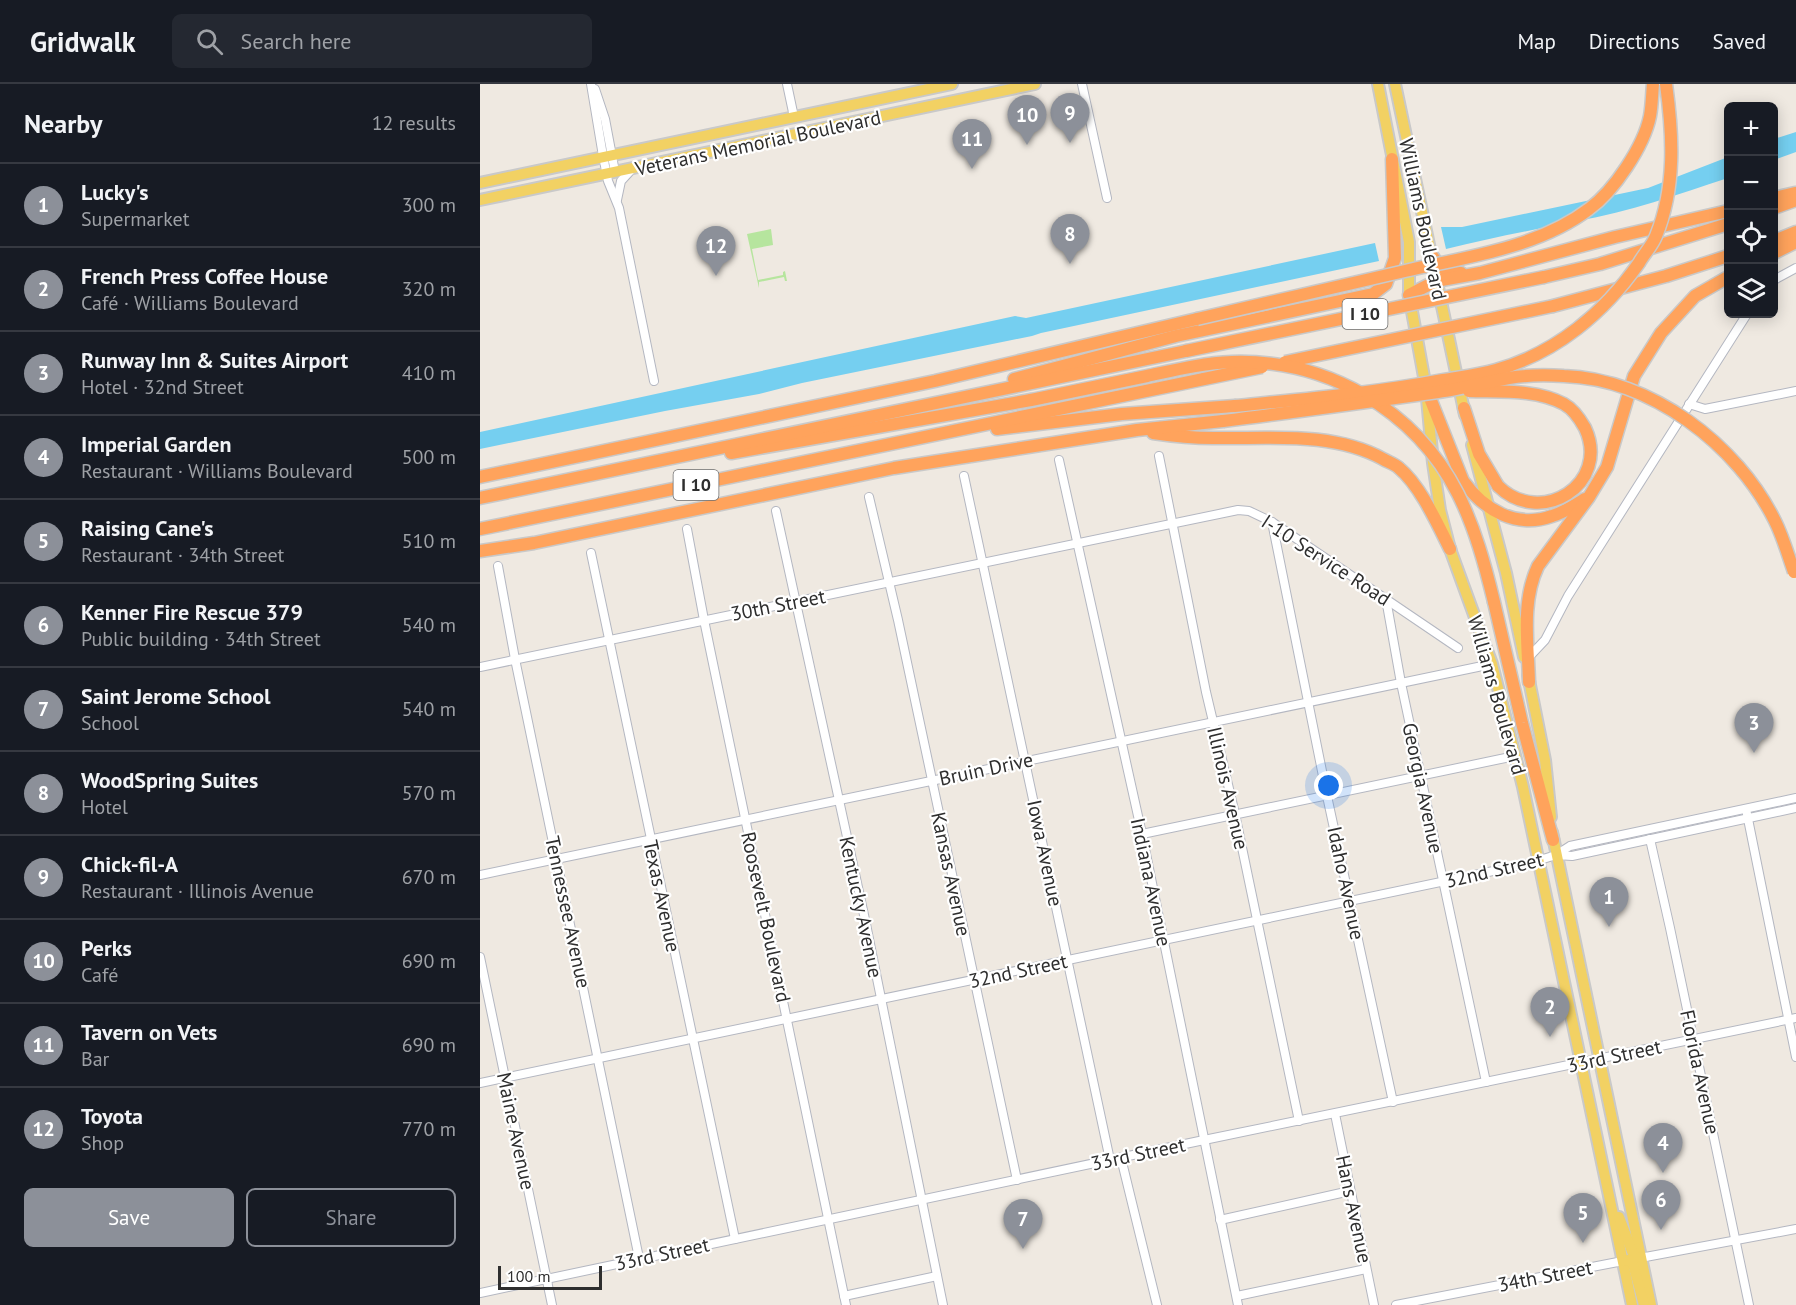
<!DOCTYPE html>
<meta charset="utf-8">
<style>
:root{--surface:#171b24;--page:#242831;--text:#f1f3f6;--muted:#9ea1a6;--line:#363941;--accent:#8c9099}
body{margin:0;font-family:"PT Sans",sans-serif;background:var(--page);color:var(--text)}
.controls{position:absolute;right:18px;top:18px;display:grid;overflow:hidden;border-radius:9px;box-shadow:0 3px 15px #0003}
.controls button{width:54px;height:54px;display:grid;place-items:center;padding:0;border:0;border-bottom:2px solid var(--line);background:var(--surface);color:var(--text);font:30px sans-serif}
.scale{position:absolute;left:18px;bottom:15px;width:104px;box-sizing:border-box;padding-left:6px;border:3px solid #2e2e2e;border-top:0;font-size:16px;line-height:21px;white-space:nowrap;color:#2e2e2e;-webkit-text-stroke:4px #fff;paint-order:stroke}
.you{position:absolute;left:849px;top:702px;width:21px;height:21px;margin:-15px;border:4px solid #fff;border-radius:50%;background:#1a73e8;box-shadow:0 0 0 9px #1a73e833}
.badge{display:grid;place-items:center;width:39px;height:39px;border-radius:50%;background:var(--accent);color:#fff;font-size:20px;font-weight:700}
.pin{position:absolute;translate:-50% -50px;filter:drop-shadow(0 2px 3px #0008)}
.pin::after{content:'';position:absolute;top:32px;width:21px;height:18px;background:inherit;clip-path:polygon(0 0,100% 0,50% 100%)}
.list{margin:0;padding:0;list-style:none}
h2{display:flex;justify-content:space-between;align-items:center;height:78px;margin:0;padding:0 24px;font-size:26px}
h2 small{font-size:20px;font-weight:400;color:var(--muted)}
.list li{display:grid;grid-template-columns:39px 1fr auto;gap:18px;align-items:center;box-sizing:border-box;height:84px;padding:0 24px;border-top:2px solid var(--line)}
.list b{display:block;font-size:22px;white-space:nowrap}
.list p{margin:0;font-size:20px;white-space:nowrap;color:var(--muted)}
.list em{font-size:20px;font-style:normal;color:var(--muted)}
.actions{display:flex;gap:12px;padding:18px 24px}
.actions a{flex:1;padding:14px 0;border:2px solid var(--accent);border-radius:9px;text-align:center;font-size:21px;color:var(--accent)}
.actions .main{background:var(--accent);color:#fff}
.icon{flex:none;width:33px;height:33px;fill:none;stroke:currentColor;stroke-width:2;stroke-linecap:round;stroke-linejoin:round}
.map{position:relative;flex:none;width:1316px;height:1221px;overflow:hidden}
header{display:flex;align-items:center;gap:36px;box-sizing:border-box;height:84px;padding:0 30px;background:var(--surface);border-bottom:2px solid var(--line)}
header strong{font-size:28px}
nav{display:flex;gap:33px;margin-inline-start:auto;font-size:21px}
.search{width:420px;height:54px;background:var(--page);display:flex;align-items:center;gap:15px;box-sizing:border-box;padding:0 21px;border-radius:9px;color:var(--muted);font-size:22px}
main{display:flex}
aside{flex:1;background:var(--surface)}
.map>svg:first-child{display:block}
.grass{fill:#b6e59e}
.water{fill:#75cff0}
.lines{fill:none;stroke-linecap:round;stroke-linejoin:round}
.minor-casing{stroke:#b4b7c1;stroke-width:10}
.major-casing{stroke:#c9c9c9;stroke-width:14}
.highway-casing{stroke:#c9c9c9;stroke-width:15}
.minor{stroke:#fff;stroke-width:8}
.major{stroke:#f2d163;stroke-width:10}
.highway{stroke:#ffa35c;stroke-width:12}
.highway-bridge-casing{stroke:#c9c9c9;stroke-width:15;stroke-linecap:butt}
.highway-bridge{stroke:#ffa35c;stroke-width:12}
.labels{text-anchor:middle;stroke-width:4.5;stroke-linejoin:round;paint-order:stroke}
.shield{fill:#fff;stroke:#6d6d6d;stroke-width:1.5}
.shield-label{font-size:18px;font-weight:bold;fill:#2e2e2e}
.street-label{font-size:20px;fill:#2e2e2e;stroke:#fff}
</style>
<header>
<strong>Gridwalk</strong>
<div class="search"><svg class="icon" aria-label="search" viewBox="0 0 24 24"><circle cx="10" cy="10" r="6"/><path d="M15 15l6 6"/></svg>Search here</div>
<nav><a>Map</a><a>Directions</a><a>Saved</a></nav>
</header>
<main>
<aside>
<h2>Nearby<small>12 results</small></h2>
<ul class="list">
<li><span class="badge">1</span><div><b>Lucky's</b><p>Supermarket</p></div><em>300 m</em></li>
<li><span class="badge">2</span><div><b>French Press Coffee House</b><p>Café · Williams Boulevard</p></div><em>320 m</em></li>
<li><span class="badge">3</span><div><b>Runway Inn &amp; Suites Airport</b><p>Hotel · 32nd Street</p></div><em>410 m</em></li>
<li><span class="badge">4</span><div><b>Imperial Garden</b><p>Restaurant · Williams Boulevard</p></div><em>500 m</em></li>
<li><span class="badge">5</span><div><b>Raising Cane's</b><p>Restaurant · 34th Street</p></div><em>510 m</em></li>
<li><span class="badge">6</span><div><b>Kenner Fire Rescue 379</b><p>Public building · 34th Street</p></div><em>540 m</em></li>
<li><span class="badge">7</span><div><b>Saint Jerome School</b><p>School</p></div><em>540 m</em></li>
<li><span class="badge">8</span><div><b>WoodSpring Suites</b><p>Hotel</p></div><em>570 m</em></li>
<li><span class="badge">9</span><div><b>Chick-fil-A</b><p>Restaurant · Illinois Avenue</p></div><em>670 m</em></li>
<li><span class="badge">10</span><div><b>Perks</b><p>Café</p></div><em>690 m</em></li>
<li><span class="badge">11</span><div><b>Tavern on Vets</b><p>Bar</p></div><em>690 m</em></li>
<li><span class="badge">12</span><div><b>Toyota</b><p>Shop</p></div><em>770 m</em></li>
</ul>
<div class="actions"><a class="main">Save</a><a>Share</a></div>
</aside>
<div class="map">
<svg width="1316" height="1221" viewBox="0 0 1316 1221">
<rect width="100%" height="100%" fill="#efe9e1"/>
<path class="grass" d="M291 145 293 161 272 165 278 196 303 191V188L305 187 307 197H305L304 193 279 198V204L267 150Z"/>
<g class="water">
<path d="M1316 48V68L1294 76V55Z"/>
<path d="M1248 73V94C1199 110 1149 128 1097 137 1053 146 1009 154 966 165L961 143H982L1168 104Z"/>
<path d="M895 159 899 177 561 249 552 252 322 299 279 310 185 327 0 365V348L535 232 546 234Z"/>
</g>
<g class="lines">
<g class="minor-casing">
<g id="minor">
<path d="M111 0 123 72 128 97 139 124 174 297"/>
<path d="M307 0 314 33"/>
<path d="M602 0 627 114"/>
<path d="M115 5 125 35 135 88"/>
<path d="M137 116 141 97 152 85"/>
<path d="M1294 196 1316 184"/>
<path d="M1209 320 1225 325 1316 307"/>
<path d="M679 372 726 608 755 730 819 1037"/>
<path d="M579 376 662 750 758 1221"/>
<path d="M484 392 630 1076"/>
<path d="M389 413 418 536 537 1096"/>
<path d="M296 427 386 840 463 1221"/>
<path d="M792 438 847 712 913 1018"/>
<path d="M207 445 224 536 366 1221"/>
<path d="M111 469 255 1155"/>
<path d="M18 482 35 575 159 1174"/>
<path d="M906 515 921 599 1006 998"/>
<path d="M1048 574 1065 556 1088 512 1267 230"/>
<path d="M0 583 758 426 769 427 792 438 978 564"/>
<path d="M1266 725 1316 973"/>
<path d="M662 750 1035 672"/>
<path d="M1170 755 1190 844 1269 1221"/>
<path d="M1076 771 1092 772 1316 724"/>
<path d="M0 791 1012 580"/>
<path d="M0 873 72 1221"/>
<path d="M0 999 1047 780 1076 771 1090 762 1316 714"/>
<path d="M855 1030 894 1221"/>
<path d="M641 1074 677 1221"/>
<path d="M740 1136 870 1107"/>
<path d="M1160 1174 1316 1145"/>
<path d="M0 1209 724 1056 1316 934"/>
<path d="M364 1212 457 1192"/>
<path d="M757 1212 886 1185"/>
<path d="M916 1221 1143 1177"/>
</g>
</g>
<g class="major-casing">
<g id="major">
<path d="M898 0 929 158V211L946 304 953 379 960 426 970 465 1012 580 1043 703 1152 1221"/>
<path d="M915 0 985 331"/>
<path d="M0 99 472 0"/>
<path d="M0 116 555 0"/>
<path d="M992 361 1026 489 1044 573"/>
<path d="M1048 591 1065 676 1071 733"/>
<path d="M1072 748 1171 1221"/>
<path d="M1139 1133 1153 1170 1157 1173"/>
<path d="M1143 1177 1149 1176 1153 1180 1164 1221"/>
</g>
</g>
<g class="highway-casing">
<g id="highway">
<path d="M1294 114 1315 109"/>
<path d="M1294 124 1316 116"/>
<path d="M1294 157 1316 148"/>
<path d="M1294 169 1316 158"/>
<path d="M953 173C961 185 966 188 981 189"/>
<path d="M1064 193 1120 180 1248 140"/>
<path d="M929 211 956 197 1000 189 1135 153 1248 127"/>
<path d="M1073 222 1186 192 1248 172"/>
<path d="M534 295 696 252 893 210 906 200 915 174 912 75"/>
<path d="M946 304 983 397C1004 426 1036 445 1072 432 1083 429 1095 421 1105 415"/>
<path d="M984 324 999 370 1018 402"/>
<path d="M517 345 642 330 755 322"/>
<path d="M673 349C693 352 713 354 733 354 789 355 852 347 903 375 908 378 915 380 919 384 940 401 958 441 970 465"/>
<path d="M251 369 551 316"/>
<path d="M0 393 455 297 717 235"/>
<path d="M0 414 706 267"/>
<path d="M0 445 724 295"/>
<path d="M0 467 54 459 414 384 657 346 743 337"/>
<path d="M1014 518 1042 639 1073 756"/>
<path d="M1049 598C1048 559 1041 518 1058 482L1109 413 1127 383 1154 292 1181 249 1215 212 1248 193"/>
</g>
</g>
<use href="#minor" class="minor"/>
<use href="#major" class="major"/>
<use href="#highway" class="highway"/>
<g class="highway-bridge-casing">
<g id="highway-bridge">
<path d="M717 235C786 219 856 203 925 187 986 173 1058 164 1109 125 1134 107 1164 62 1170 32 1172 21 1172 10 1173 0"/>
<path d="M706 267 1064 193"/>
<path d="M805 278 1073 222"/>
<path d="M724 295 782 283"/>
<path d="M989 307C1020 308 1056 305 1084 320 1093 325 1100 335 1105 344 1131 400 1061 444 1018 402"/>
<path d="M551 316C590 308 628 300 667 292 695 286 723 279 752 278 846 275 935 325 978 410 995 444 1005 481 1014 518"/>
<path d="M755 322C825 315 894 309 963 296 980 293 999 291 1016 286 1076 269 1124 229 1159 179 1164 170 1172 162 1176 152 1196 103 1193 51 1186 0"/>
<path d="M743 337C815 328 887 318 958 308 982 305 1006 298 1029 294 1046 291 1067 291 1084 292 1171 295 1257 360 1295 437 1303 453 1308 471 1314 488"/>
</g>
</g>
<use href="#highway-bridge" class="highway-bridge"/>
</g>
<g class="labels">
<g class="shield">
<rect x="862.5" y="215" width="45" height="30" rx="4.5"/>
<rect x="193.5" y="386" width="45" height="30" rx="4.5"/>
</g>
<g class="shield-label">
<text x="885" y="236">I 10</text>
<text x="216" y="407">I 10</text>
</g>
<g class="street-label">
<text transform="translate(278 59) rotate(-12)" y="7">Veterans Memorial Boulevard</text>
<text transform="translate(943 135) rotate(78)" y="7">Williams Boulevard</text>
<text transform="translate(846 476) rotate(33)" y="7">I-10 Service Road</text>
<text transform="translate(298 521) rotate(-11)" y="7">30th Street</text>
<text transform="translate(1017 611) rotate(74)" y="7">Williams Boulevard</text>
<text transform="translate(506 685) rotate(-12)" y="7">Bruin Drive</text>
<text transform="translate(748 704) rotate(77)" y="7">Illinois Avenue</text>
<text transform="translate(943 704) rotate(78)" y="7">Georgia Avenue</text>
<text transform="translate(565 769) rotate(78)" y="7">Iowa Avenue</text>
<text transform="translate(1014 786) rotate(-13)" y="7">32nd Street</text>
<text transform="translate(471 790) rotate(78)" y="7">Kansas Avenue</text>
<text transform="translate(671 798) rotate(78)" y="7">Indiana Avenue</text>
<text transform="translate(866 799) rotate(78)" y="7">Idaho Avenue</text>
<text transform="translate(182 812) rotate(78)" y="7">Texas Avenue</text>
<text transform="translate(381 823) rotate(78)" y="7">Kentucky Avenue</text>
<text transform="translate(88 828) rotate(78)" y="7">Tennessee Avenue</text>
<text transform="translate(286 833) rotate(78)" y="7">Roosevelt Boulevard</text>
<text transform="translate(538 887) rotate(-12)" y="7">32nd Street</text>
<text transform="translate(1134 972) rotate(-12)" y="7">33rd Street</text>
<text transform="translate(1220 988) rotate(78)" y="7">Florida Avenue</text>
<text transform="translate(36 1047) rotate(78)" y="7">Maine Avenue</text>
<text transform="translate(658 1070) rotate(-12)" y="7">33rd Street</text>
<text transform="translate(874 1125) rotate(78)" y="7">Hans Avenue</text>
<text transform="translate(182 1170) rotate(-12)" y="7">33rd Street</text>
<text transform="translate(1065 1192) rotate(-11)" y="7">34th Street</text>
</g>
</g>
</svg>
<div class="controls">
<button>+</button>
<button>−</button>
<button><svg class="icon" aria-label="locate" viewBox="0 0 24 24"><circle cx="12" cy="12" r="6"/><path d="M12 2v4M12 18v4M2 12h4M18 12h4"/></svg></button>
<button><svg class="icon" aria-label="layers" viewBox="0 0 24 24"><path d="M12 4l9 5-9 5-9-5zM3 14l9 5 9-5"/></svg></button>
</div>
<div class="scale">100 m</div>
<div class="you"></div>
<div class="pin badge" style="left:1129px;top:843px">1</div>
<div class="pin badge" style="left:1070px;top:953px">2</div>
<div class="pin badge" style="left:1274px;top:669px">3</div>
<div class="pin badge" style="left:1183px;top:1089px">4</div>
<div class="pin badge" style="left:1103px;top:1159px">5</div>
<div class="pin badge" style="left:1181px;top:1146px">6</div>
<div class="pin badge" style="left:543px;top:1165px">7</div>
<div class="pin badge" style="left:590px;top:180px">8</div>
<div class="pin badge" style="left:590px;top:59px">9</div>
<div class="pin badge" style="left:547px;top:61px">10</div>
<div class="pin badge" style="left:492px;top:85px">11</div>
<div class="pin badge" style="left:236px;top:192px">12</div>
</div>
</main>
